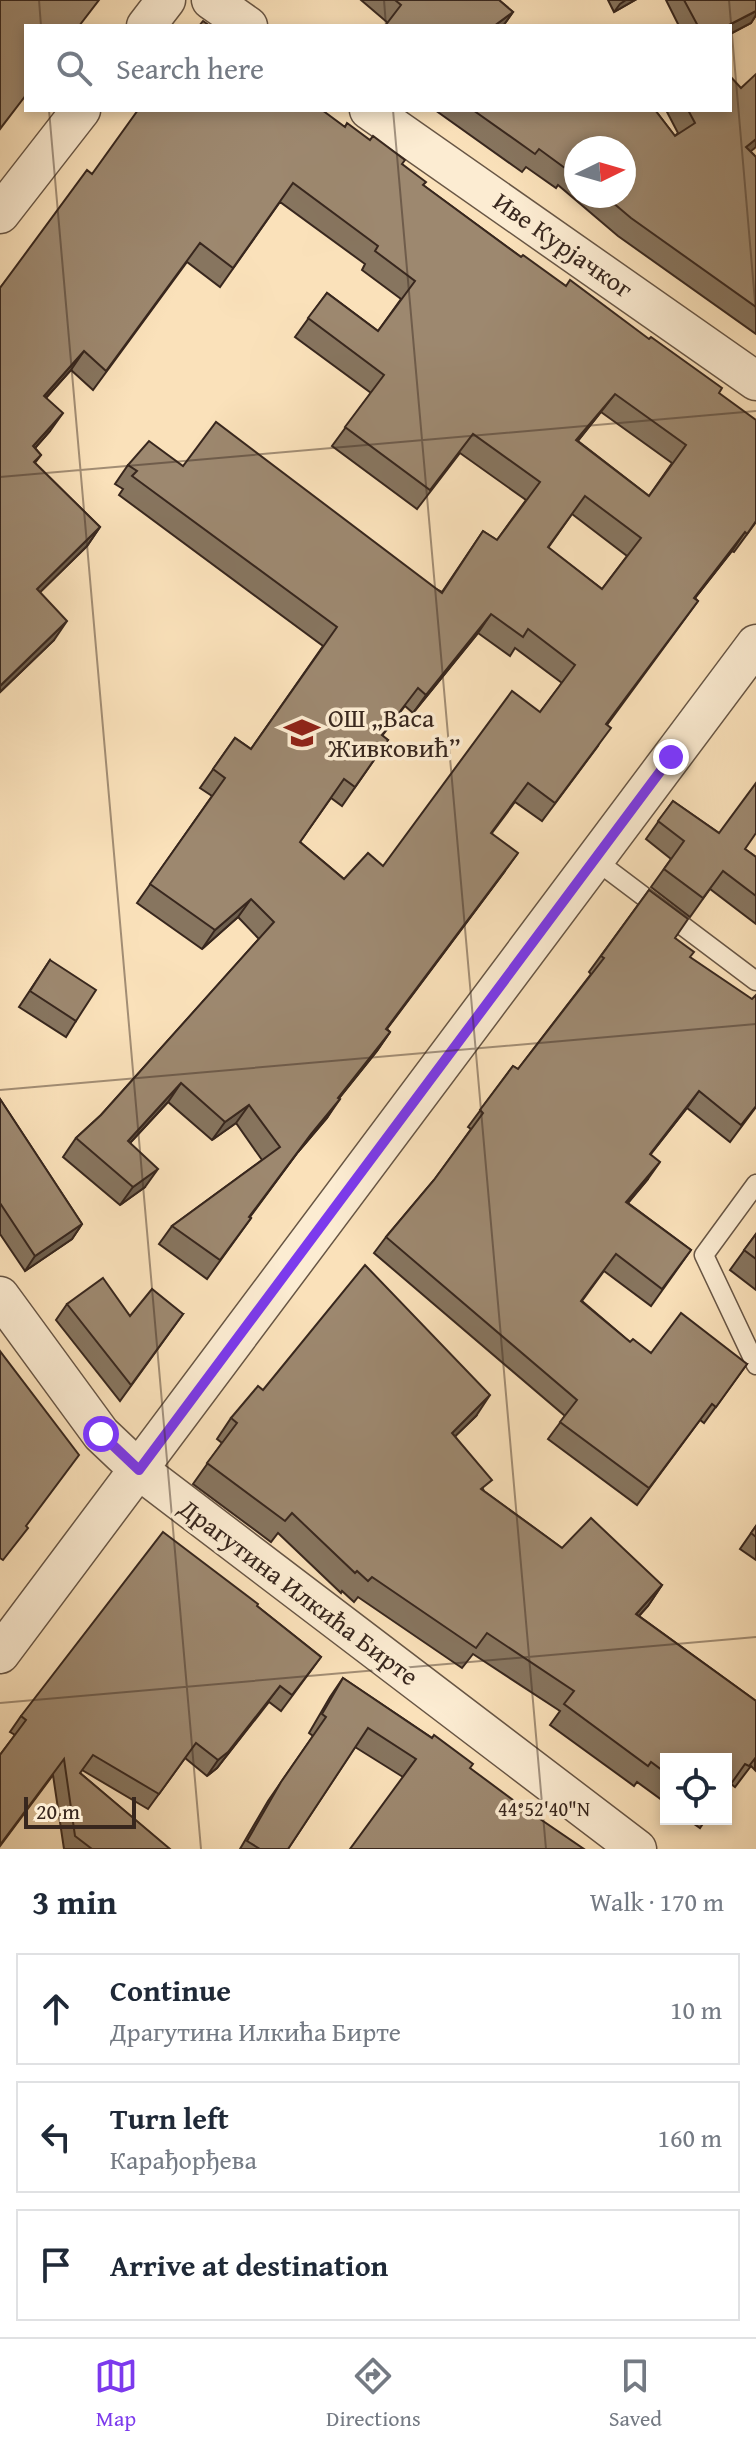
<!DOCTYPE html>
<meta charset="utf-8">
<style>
:root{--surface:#fff;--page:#f2f2f3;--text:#1f2937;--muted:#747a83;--line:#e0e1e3;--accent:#7c3aed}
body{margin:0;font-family:"Gentium Book Plus",serif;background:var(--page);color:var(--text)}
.controls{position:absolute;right:24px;bottom:24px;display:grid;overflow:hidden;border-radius:0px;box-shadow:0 4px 12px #0003}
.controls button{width:72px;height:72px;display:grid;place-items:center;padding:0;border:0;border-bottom:2px solid var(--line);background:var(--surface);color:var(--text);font:40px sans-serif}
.compass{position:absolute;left:564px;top:136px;width:72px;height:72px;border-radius:50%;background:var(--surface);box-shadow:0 4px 12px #0003;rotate:85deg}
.scale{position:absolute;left:24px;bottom:20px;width:112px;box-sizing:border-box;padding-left:8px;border:4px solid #38271e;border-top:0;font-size:22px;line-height:28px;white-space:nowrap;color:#38271e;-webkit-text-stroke:6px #fcecd2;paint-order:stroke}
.stop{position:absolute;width:24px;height:24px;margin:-18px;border:6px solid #7c3aed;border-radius:50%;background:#fff}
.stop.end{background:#7c3aed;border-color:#fff;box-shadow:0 2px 8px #0008}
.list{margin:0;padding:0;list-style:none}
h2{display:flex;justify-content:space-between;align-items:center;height:104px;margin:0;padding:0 32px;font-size:34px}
h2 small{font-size:26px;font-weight:400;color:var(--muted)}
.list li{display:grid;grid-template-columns:52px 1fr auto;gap:24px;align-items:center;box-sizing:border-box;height:112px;margin:0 16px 16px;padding:0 16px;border:2px solid var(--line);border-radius:0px}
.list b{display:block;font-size:30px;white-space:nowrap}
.list p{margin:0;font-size:26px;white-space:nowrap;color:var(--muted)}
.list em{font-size:26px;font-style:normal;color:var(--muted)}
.icon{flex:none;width:44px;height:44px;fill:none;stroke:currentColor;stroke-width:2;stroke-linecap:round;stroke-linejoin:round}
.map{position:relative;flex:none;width:756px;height:1849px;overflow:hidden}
.search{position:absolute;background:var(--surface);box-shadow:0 4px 12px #0003;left:24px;right:24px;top:24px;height:88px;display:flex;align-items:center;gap:20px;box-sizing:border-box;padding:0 28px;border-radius:0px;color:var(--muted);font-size:30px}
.sheet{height:488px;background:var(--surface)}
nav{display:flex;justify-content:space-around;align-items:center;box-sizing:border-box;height:112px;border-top:2px solid var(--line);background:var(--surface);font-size:22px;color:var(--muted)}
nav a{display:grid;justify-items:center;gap:4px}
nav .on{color:var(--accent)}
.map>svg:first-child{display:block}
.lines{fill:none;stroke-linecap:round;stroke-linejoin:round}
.lane-casing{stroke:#685645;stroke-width:21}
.street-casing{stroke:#685645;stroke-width:41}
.lane{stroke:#fcecd2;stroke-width:18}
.street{stroke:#fcecd2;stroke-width:38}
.wall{fill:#87755f;stroke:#38271e;stroke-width:2;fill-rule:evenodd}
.shaded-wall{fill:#6e5f4e;stroke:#38271e;stroke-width:2}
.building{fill:#9d886f;stroke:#38271e;stroke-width:2;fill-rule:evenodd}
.route{stroke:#7c3aed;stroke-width:10}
.ticks{fill:none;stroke:#38271e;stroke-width:2;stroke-opacity:0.45}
.labels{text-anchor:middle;stroke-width:7;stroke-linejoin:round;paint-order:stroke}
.street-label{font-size:26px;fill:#38271e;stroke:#fcecd2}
.poi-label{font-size:26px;fill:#38271e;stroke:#fcecd2;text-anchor:start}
.ticks-label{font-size:20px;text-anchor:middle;fill:#38271e;stroke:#fcecd2;stroke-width:7;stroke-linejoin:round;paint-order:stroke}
</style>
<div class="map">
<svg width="756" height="1849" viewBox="0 0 756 1849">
<rect width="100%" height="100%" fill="#fae1ba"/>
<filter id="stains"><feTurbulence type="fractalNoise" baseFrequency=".0025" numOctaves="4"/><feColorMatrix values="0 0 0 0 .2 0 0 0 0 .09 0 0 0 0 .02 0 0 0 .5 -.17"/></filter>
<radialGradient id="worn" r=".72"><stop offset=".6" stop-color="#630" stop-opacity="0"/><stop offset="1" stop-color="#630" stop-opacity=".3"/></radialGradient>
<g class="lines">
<g class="lane-casing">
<g id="lane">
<path d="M594 859 756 981"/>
<path d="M756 1184 704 1255 756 1365"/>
</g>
</g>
<g class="street-casing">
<g id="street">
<path d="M211 0 248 26"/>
<path d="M146 26 166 0"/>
<path d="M369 110 756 381"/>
<path d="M0 214 81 110"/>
<path d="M0 1296 101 1434 139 1470 637 1849"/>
<path d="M0 1654 756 644"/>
</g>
</g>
<use href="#lane" class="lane"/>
<use href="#street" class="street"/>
</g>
<g class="wall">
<path d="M361 0H499L513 12 503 26H385L388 23Z"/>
<path d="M608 0H635L614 12Z"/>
<path d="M666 0H756V15L751 23 730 34V26H679Z"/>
<path d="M435 110H655L675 136 678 133 666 110H730L750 151 756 157V334L618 236 558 185 556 188 526 167 522 172ZM576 148 624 196H576Z"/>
<path d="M344 127 402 164 423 185 521 257 566 286 719 393 756 522 734 552 732 551 695 598 698 601 607 725 598 746 542 821 515 802 492 833 505 871 387 1029 390 1032 377 1051 339 1098 327 1118 298 1152 250 1217 251 1218 207 1279 159 1244 172 1226 262 1160 236 1123 212 1140 168 1102 130 1143 145 1187 120 1205 63 1157 76 1138 101 1115 259 939 238 917 202 949 137 903 212 796 200 788 235 738 251 749 323 646 119 495 123 489 115 484 128 465 183 466 442 592 483 531 497 540 526 500 460 453 417 509 332 446 371 393 295 337 327 293 378 331 401 299 362 270 365 264 280 202 220 287 187 262 93 390 71 370 46 398 50 431 35 448 41 455 35 463 100 527 87 546 40 592 54 640 0 692V288L92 174ZM601 412 672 463 649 496 578 441ZM572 514 627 556 602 589 548 548ZM478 633 510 656 515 648 562 683 540 712 383 866 344 879 300 842 331 798 342 806 388 740 382 736 405 706 413 713Z"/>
<path d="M673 801 719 833 745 849 756 857V924L710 889 690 917 651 887 671 859 646 839Z"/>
<path d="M649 890 675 938 690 957 756 1107 730 1142 687 1108 651 1154 648 1179 628 1203 691 1250 651 1306 604 1271 582 1301 630 1342 651 1353 747 1364 704 1423 700 1420 637 1505 548 1439 565 1416 374 1253 386 1237 434 1180 471 1129 468 1127 513 1066 518 1069 591 974 589 972Z"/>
<path d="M50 960 76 1021 66 1037 19 1007Z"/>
<path d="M0 1099 82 1224 72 1239 25 1271 0 1234Z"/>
<path d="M756 1234V1290L730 1270Z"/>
<path d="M67 1304 130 1316 183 1314 120 1401 56 1320Z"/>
<path d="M263 1390 476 1416 455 1436 484 1491 562 1548 662 1585 648 1606 639 1616 756 1701 755 1770 751 1766 735 1787 731 1784 666 1759V1803L637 1782 634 1786 550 1725 560 1711 473 1654 462 1668 358 1597 354 1602 342 1591 341 1593 278 1533 271 1542 193 1484 222 1443 217 1439 231 1418Z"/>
<path d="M756 1526V1560L740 1549Z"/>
<path d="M257 1606 321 1657 281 1711 269 1702 217 1768 207 1776 185 1758 148 1809 82 1770 80 1773 169 1849H64L53 1775 0 1846V1755L15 1735 10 1732 21 1716Z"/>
<path d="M343 1678 432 1738 403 1777 355 1747 288 1849H240L268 1801 313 1736 309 1733 330 1697Z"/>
<path d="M687 1819H706L700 1828Z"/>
</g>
<g class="shaded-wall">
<path d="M626 0H635L614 12 620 4Z"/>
<path d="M756 11V15L751 23 730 34V26H727Z"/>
<path d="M513 12 503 26H494Z"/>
<path d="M756 139V147L734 165 746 147Z"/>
<path d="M84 351 71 370 31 414 44 396Z"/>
<path d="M615 394 601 412 563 459 576 440Z"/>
<path d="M63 413 50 431 20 465 33 446Z"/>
<path d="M100 527 87 546 24 608 37 589Z"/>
<path d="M745 532 732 551 681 616 694 598Z"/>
<path d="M491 614 478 633 413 713 426 695Z"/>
<path d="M67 621 54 640 0 692V686Z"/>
<path d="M518 853 505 871 373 1047 386 1029Z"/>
<path d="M251 899 238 917 202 949 215 930Z"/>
<path d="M390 1032 377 1051 325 1116 338 1098Z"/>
<path d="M181 1083 168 1102 115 1159 128 1141Z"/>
<path d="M699 1091 687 1108 638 1170 650 1154Z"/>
<path d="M340 1099 327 1118 298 1152 236 1235 311 1134Z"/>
<path d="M249 1105 236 1123 212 1140 225 1122Z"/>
<path d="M660 1162 648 1179 614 1219 626 1202Z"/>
<path d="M158 1169 145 1187 120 1205 133 1187Z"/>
<path d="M82 1224 72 1239 25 1271 35 1256Z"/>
<path d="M490 1395 476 1416 438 1453 452 1433Z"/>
<path d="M662 1585 648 1606 622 1634 636 1614Z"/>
<path d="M280 1686 217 1768 207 1776 218 1760Z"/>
</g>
<g class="building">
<path d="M0 0H99L79 26H26V95L0 129Z"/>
<path d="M395 0H499L513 12 494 26H385L401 5Z"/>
<path d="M684 0H756V11L727 26H698Z"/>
<path d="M203 21 210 26H199Z"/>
<path d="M756 74V139L746 147 756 157V307L631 218 605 196H624V148H576V172L571 167 569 171 539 149 535 154 473 110H655L675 136 695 123 688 110H730V76L741 88Z"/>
<path d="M138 110H322L345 127 347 123 370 140 373 136 405 160 402 164 426 182 423 185 521 257 523 255 566 286 570 280 649 339 651 337 722 388 719 393 756 420V521L747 534 745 532 694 598 698 601 606 724 611 728 555 803 528 783 491 833 518 853 386 1029 390 1032 338 1098 340 1099 311 1134 249 1217 251 1218 220 1260 172 1226 280 1147 249 1105 225 1122 181 1083 128 1141 158 1169 133 1187 76 1138 101 1115 274 922 251 899 215 930 150 884 225 778 213 769 235 738 251 749 337 627 132 476 137 471 128 465 149 441 183 466 216 422 442 593 483 531 497 540 540 482 473 434 430 490 345 427 384 375 308 318 327 293 378 331 415 281 375 251 378 246 293 183 233 268 200 243 106 371 84 351 44 396 63 413 33 446 41 455 34 462 100 527 37 589 67 621 0 686V288L87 170 92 174ZM615 394 686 445 649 496 576 440ZM585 496 641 538 602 589 548 547ZM491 614 523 637 528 629 575 665 540 712 512 691 383 866 368 853 344 879 300 842 344 779 355 787 388 740 382 735 418 688 426 695Z"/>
<path d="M756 783V833L745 849 756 857V896L723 871 703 898 664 869 684 841 658 821 673 801 719 833Z"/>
<path d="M649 890 688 919 675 938 694 952 690 957 752 999 756 995V1106L741 1125 699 1091 650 1154 660 1162 626 1202 691 1250 662 1289 616 1254 581 1301 630 1342 633 1339 651 1353 681 1313 747 1364 716 1407 712 1404 649 1488 560 1422 577 1400 386 1237 434 1180 483 1113 480 1110 513 1066 518 1069 604 958 601 956Z"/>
<path d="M50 960 96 990 76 1021 30 991Z"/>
<path d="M0 1099 82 1224 35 1256 0 1203Z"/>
<path d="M756 1234V1259L744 1250Z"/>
<path d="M365 1265 490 1395 452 1433 492 1480 481 1489 562 1548 591 1518 662 1585 636 1614 756 1701V1757L749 1766 745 1764 726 1791V1759H666V1773L651 1762 648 1766 564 1704 574 1691 487 1633 476 1648 372 1577 368 1581 357 1571 355 1573 292 1513 285 1521 207 1463 237 1423 231 1418 258 1386 263 1390Z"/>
<path d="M103 1278 130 1316 152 1289 183 1314 131 1385 67 1304Z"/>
<path d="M0 1351 79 1455 26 1526 28 1528 3 1560 0 1558Z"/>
<path d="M756 1526V1537L751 1533Z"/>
<path d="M163 1532 258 1604 257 1606 321 1657 292 1695 280 1686 228 1752 218 1760 196 1743 159 1794 93 1755 80 1773 170 1849H92L75 1836 64 1759 0 1845V1755L26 1720 21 1716Z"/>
<path d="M343 1678 432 1738 434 1735 473 1764 470 1768 521 1806 584 1849H350L416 1759 368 1728 288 1849H260L247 1841 281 1782 326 1717 322 1714Z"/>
</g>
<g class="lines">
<path class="route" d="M101 1434 139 1470 671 757"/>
</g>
<path class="ticks" d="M39 0 41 26M384 0 386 26M729 0 756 313M49 110 201 1849M393 110 546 1849M0 477 756 411M0 1090 756 1024M0 1703 756 1637"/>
<defs>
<g id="school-bare" transform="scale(2.76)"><path d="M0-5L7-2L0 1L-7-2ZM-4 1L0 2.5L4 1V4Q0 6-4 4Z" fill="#8f2418" stroke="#fcecd2" stroke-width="2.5" paint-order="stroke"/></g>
</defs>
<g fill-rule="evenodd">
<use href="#school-bare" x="302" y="733"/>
</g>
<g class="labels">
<g class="street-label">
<text transform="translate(563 245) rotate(35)" y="9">Иве Курјачког</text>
<text transform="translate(299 1592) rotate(37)" y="9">Драгутина Илкића Бирте</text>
</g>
<g class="poi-label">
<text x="328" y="727">ОШ „Васа<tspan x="328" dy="30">Живковић”</tspan></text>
</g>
</g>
<g class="ticks-label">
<text x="544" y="1816">44°52'40"N</text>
</g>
<rect width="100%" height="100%" filter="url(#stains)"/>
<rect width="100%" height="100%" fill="url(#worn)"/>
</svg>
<div class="controls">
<button><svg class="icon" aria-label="locate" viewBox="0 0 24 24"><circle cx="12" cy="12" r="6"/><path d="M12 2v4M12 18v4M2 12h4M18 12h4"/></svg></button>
</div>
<svg class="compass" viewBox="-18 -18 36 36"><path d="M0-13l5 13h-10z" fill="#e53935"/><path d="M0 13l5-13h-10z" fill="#747a83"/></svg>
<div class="scale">20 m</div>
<div class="stop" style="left:101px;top:1434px"></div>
<div class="stop end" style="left:671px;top:757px"></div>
<div class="search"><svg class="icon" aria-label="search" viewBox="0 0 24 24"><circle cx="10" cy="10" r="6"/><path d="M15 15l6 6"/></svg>Search here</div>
</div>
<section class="sheet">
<h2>3 min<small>Walk · 170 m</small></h2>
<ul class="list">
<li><svg class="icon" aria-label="ahead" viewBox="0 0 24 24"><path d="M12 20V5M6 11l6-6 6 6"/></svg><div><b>Continue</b><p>Драгутина Илкића Бирте</p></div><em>10 m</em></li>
<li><svg class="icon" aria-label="left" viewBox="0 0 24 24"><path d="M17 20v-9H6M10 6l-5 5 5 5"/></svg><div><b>Turn left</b><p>Карађорђева</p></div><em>160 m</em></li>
<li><svg class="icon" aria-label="arrive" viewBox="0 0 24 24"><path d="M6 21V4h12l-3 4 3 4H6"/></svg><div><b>Arrive at destination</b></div></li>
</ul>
</section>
<nav>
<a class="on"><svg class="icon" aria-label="map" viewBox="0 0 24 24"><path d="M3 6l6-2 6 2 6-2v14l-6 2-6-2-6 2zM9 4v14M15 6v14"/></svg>Map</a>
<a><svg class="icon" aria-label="directions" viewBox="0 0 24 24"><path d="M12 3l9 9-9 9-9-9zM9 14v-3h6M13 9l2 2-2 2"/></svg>Directions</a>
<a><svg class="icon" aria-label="saved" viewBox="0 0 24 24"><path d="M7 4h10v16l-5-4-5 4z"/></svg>Saved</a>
</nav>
